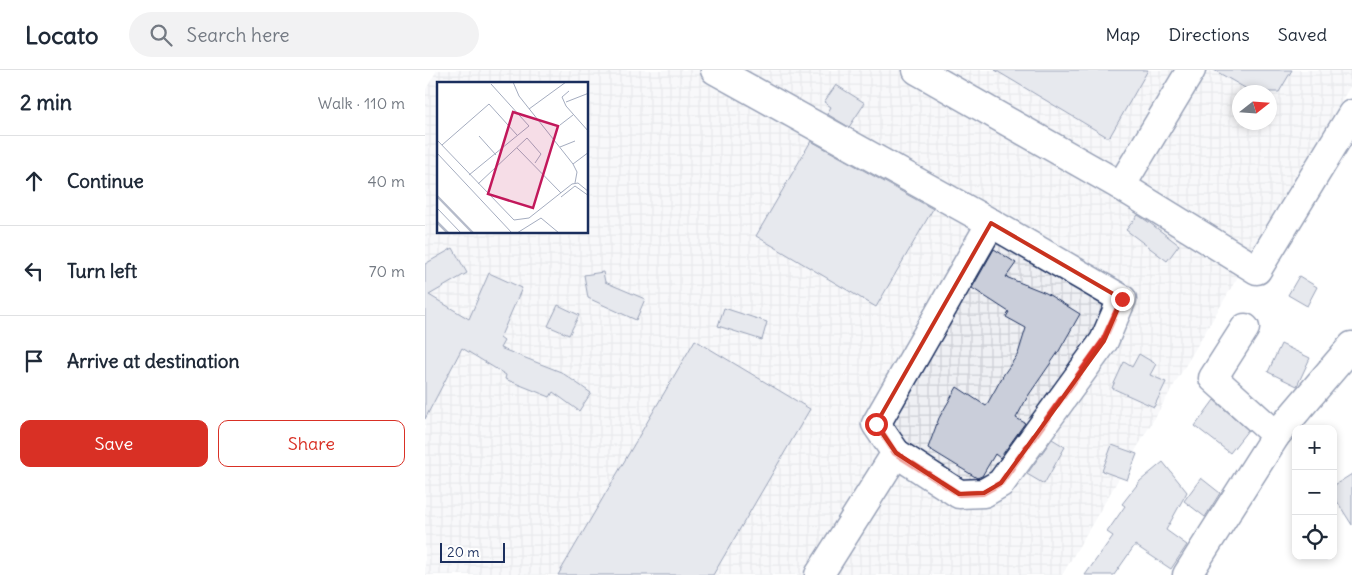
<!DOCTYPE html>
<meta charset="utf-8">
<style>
:root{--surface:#fff;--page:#f2f2f3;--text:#1f2937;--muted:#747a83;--line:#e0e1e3;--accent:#d93025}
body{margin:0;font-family:Delius,sans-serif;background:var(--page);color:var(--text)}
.controls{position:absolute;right:15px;bottom:15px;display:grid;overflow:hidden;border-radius:10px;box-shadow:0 2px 8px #0003}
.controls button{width:45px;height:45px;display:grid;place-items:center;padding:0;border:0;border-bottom:1px solid var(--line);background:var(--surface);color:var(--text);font:25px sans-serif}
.compass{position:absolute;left:807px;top:15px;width:45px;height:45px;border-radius:50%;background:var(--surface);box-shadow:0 2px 8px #0003;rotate:73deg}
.scale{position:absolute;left:15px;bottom:12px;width:65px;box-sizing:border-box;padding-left:5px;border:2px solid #1b2f5e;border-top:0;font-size:14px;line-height:18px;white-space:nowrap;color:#1b2f5e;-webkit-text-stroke:4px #fff;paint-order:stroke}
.stop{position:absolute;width:15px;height:15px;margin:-11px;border:4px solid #d93025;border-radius:50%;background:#fff}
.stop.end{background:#d93025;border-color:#fff;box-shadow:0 1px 5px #0008}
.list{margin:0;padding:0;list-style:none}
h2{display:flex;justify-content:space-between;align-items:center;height:65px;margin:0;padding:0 20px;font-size:21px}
h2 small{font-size:16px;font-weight:400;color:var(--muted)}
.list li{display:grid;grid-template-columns:32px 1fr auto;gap:15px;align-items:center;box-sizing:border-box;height:90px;padding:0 20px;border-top:1px solid var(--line)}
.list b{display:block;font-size:19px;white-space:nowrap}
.list em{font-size:16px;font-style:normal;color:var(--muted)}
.actions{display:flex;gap:10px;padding:15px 20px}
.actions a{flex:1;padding:11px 0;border:1px solid var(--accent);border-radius:10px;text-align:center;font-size:18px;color:var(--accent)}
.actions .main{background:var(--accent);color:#fff}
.icon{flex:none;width:28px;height:28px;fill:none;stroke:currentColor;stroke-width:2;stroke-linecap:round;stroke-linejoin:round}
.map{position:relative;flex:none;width:927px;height:505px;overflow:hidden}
header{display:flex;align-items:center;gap:30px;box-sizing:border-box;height:70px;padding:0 25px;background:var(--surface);border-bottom:1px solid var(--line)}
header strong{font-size:24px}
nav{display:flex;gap:28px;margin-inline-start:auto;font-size:18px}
.search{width:350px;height:45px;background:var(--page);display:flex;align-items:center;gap:12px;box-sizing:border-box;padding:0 18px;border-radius:28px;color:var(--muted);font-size:19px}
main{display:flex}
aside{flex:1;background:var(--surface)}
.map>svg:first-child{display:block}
.industrial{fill:url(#industrial-grid);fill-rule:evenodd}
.building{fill:#caceda;stroke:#1b2f5e}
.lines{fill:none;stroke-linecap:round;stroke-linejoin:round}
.minor-casing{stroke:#1b2f5e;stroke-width:31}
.minor{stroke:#fff;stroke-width:28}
.route{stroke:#d93025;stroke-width:6}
.marked{fill:none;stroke:#c8321e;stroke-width:4;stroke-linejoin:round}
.inset-river{fill:none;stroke:#b5bbca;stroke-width:2.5}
.inset-road{fill:none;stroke:#a4acbf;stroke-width:1}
.view{fill:#c2185b;fill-opacity:0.15;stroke:#c2185b;stroke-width:2.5}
.inset-edge{fill:none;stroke:#1b2f5e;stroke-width:2.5}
</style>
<header>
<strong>Locato</strong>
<div class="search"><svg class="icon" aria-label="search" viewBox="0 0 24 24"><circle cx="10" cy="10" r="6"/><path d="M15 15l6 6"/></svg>Search here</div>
<nav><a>Map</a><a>Directions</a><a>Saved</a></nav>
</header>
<main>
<aside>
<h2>2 min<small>Walk · 110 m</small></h2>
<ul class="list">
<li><svg class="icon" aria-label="ahead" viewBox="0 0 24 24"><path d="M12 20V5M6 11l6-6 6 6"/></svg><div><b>Continue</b></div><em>40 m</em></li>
<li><svg class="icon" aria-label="left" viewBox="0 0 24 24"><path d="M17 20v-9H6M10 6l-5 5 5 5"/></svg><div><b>Turn left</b></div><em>70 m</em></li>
<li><svg class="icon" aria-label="arrive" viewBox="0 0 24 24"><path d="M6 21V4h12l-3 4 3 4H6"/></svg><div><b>Arrive at destination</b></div></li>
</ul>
<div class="actions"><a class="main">Save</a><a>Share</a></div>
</aside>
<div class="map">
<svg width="927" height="505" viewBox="0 0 927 505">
<defs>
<pattern id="industrial-grid" width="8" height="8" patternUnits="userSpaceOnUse" patternTransform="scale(1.25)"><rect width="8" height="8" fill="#eff0f4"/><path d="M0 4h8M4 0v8" fill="none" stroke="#ccced4"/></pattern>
</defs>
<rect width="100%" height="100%" fill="#fff"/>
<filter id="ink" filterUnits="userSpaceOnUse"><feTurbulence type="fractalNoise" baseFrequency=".02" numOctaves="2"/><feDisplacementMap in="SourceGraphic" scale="10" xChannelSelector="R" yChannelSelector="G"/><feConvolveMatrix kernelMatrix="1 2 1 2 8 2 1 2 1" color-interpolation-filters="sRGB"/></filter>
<g filter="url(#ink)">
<path class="industrial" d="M12 0H927V13L637 505H0V21ZM14 14H162V162H14ZM814 22H844V52H814Z"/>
<g class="building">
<path d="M570 0H723L684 68Z"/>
<path d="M789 0H867L854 22H827Z"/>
<path d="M411 15 440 33 424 57 402 44 406 37 399 32Z"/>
<path d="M386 71 508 139 451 237 331 166Z"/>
<path d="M713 145 725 153 754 175 742 191 701 160Z"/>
<path d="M28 178 42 203 4 225 44 249 64 203 97 218 75 268 79 271 75 278 136 302 166 323 154 341 128 322 125 327 80 309 81 305 37 278 0 349V194Z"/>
<path d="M569 179 591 193 581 207 621 223 655 244 634 281 603 326 591 348 600 353 575 388 570 384 557 406 552 408 503 378 514 348 532 317 561 336 579 304 593 284 601 258 581 247 584 242 547 218Z"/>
<path d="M178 202 180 212 220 229 211 250 163 228 159 205Z"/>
<path d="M874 206 892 217 882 236 863 225Z"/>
<path d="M133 235 154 245 144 265 123 256Z"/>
<path d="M299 238 342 252 337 270 293 256Z"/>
<path d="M270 270 385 339 288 505H133Z"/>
<path d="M856 274 885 288 872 316 843 302Z"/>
<path d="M714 284 731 294 725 305 741 312 729 337 687 318 699 292 707 297Z"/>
<path d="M789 330 823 360 805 383 770 356Z"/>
<path d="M627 369 640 377 619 414 602 404Z"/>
<path d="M687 375 712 384 702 410 677 401Z"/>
<path d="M738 392 762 422 741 460 762 475 746 499 710 475 689 505H660L688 466 682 462 700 436 697 434 715 411Z"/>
<path d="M927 404V455L908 425V416Z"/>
<path d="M776 408 795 423 780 447 759 431Z"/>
</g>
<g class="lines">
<g class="minor-casing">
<g id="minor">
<path d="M290 0 566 153 697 229 679 271 576 413 559 423 534 424 471 383"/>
<path d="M492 0 696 116 832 200 927 44"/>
<path d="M696 116 766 0"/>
<path d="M820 258 788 308 851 365"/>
<path d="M394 505 471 383 451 354 566 153"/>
<path d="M762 505 851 365 927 276"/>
</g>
</g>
<use href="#minor" class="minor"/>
</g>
</g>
<g class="lines" filter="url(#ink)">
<path class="route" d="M451 354 470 383 534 424 558 423 576 413 678 271 697 229"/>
</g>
<path d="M0 0H927V505H0ZM566 153 697 229 679 271 576 413 559 423 534 424 471 383 451 354Z" fill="#fff" fill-opacity=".55" fill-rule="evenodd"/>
<path class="marked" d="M566 153 697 229 679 271 576 413 559 423 534 424 471 383 451 354Z"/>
<g transform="translate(12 12)">
<rect width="151" height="151" fill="#fff"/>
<path class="inset-river" d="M0 114 36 151M0 140 11 151"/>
<path class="inset-road" d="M76 0 82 14 136 82 140 90 138 101M132 9 125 15 129 24 152 50M129 20 152 11M92 27 129 0M123 43 136 33M42 54 59 73M0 58 77 138 92 136 135 102 141 101 152 110M5 63 52 22 80 53M123 65 138 59M80 66 124 111M0 71 75 151M136 82 152 70M32 93 92 44 54 2M41 102 90 56 104 72 98 81M124 115 138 104 152 114M0 126 24 151M80 151 104 136 122 151"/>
<path class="view" d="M76 30 121 44 96 126 51 112Z"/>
<rect width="151" height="151" class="inset-edge"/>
</g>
</svg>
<div class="controls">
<button>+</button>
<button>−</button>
<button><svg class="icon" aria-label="locate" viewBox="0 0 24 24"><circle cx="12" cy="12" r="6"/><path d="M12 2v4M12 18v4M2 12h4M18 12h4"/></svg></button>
</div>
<svg class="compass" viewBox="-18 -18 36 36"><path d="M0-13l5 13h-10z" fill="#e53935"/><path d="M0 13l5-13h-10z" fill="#747a83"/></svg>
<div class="scale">20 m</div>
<div class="stop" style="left:451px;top:354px"></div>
<div class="stop end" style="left:697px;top:229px"></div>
</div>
</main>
